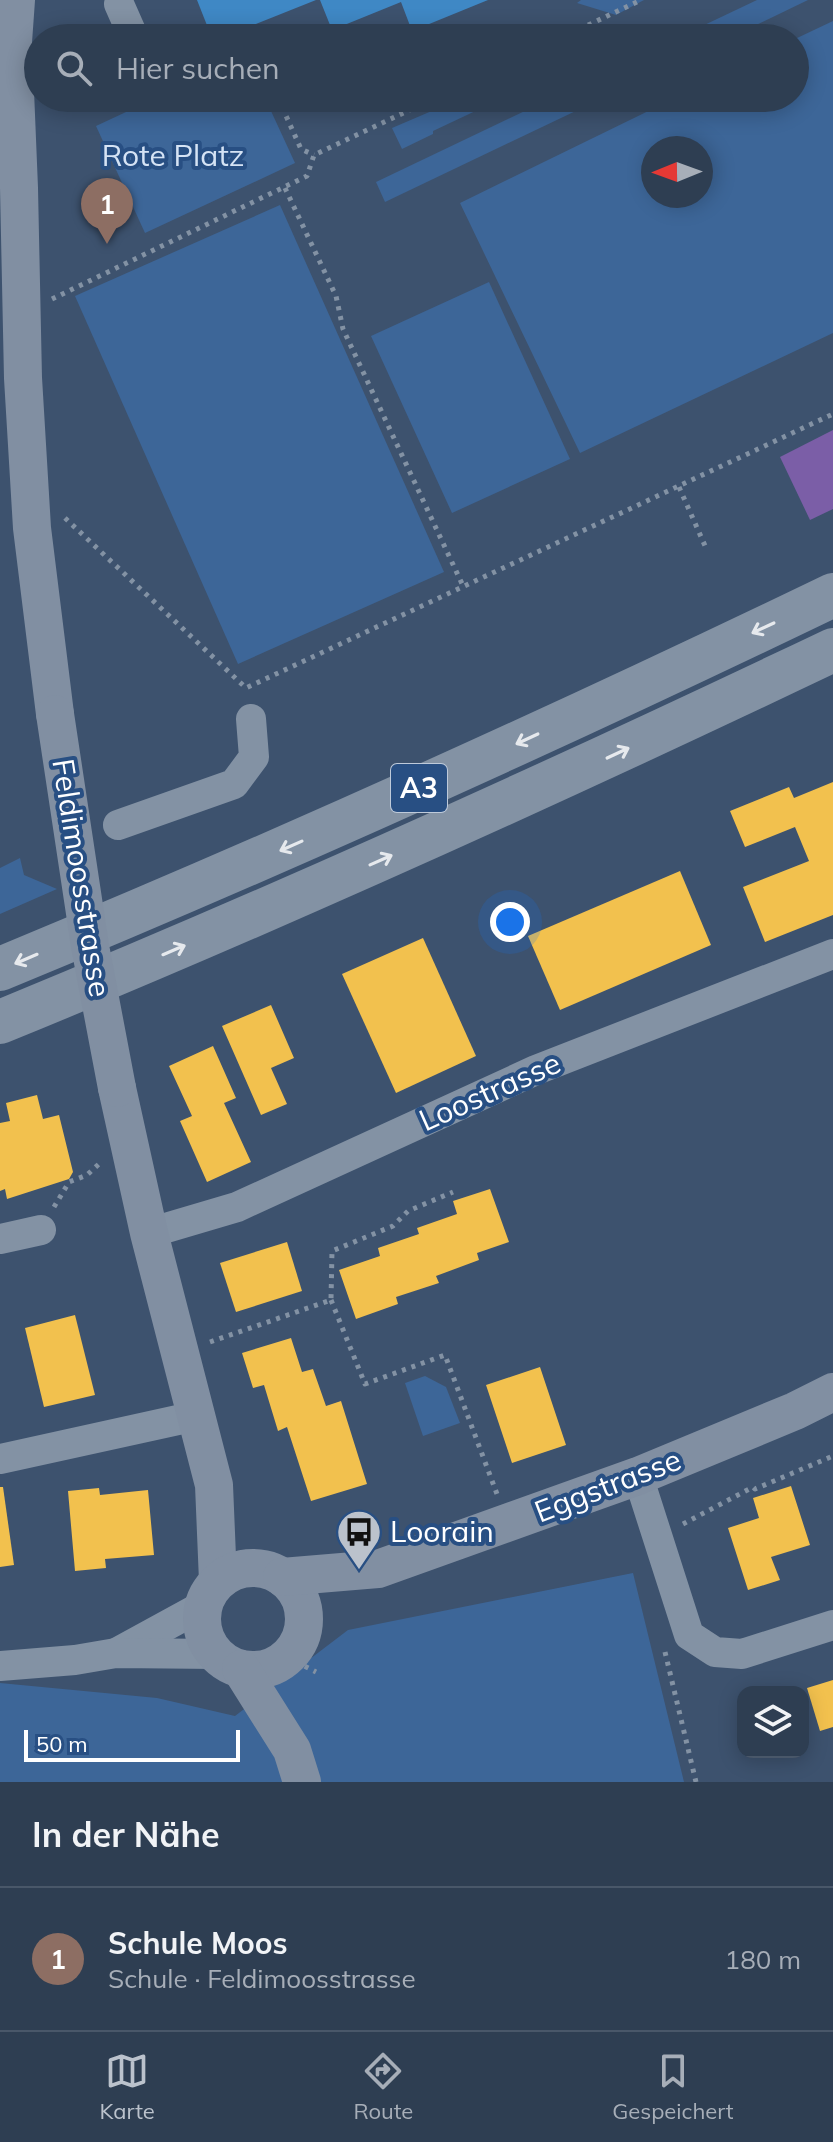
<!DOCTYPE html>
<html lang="de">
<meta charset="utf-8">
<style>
:root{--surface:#2e3e52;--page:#364559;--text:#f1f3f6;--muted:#a7aeb8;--line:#495769;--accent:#bbc2cc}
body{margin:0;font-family:Mulish,sans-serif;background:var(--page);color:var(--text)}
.controls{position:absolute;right:24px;bottom:24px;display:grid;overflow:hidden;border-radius:16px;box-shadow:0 4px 20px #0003}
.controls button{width:72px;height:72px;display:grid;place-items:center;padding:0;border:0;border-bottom:2px solid var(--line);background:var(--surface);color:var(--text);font:40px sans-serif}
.compass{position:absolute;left:641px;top:136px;width:72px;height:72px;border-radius:50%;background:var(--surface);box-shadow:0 4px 20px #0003;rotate:269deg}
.scale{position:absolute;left:24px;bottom:20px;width:216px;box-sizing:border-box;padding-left:8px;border:4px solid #fff;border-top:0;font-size:22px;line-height:28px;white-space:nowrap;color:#fff;-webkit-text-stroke:6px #284f83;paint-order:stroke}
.you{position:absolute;left:510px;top:922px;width:28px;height:28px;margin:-20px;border:6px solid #fff;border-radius:50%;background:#1a73e8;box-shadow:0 0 0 12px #1a73e833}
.badge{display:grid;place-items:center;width:52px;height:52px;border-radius:50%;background:var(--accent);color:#fff;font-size:26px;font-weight:700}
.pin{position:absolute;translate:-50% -66px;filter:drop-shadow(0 2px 4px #0008)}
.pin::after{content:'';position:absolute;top:42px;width:28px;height:24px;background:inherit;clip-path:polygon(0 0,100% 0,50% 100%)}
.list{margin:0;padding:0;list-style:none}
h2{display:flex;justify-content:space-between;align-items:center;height:104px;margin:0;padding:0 32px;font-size:34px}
h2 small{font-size:26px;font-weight:400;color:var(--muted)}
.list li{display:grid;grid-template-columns:52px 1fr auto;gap:24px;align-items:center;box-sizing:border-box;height:144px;padding:0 32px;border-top:2px solid var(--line)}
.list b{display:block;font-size:30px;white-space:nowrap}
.list p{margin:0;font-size:26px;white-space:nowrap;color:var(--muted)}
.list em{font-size:26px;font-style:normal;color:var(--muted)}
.icon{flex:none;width:44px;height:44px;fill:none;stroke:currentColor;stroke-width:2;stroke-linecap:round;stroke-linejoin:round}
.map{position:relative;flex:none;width:833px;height:1782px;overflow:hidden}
.search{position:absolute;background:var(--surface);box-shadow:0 4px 20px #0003;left:24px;right:24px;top:24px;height:88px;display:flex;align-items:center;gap:20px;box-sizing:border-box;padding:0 28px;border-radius:44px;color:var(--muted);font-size:30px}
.sheet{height:248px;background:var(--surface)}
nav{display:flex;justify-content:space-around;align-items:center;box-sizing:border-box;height:112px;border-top:2px solid var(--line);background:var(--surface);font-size:22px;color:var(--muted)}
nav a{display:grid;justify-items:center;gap:4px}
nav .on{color:var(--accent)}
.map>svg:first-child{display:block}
.green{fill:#3d6698;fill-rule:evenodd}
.homes{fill:#f2c14e}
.offices{fill:#7b5ea7}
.schools{fill:#3f88c5}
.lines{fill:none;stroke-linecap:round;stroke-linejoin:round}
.path{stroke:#8392a4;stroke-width:5;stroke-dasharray:4 6;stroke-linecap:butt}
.minor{stroke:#8392a4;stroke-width:30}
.major{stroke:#818fa2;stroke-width:38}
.highway{stroke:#8392a4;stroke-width:44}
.major-bridge{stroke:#818fa2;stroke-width:38}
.oneway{stroke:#e6e9ed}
.labels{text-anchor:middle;stroke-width:8;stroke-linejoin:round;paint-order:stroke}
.shield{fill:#284f83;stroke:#becada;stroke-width:2}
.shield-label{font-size:28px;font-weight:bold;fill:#fff}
.park-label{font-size:30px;fill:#d5e3f5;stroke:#284f83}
.street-label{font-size:30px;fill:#fff;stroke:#284f83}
.poi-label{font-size:30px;fill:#fff;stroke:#284f83;text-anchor:start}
</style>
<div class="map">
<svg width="833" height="1782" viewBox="0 0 833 1782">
<rect width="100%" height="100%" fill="#3d526e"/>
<g class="green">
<path d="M581 0H644L616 15 577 3Z"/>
<path d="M757 0H808L729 38H677Z"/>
<path d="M833 21V333L580 453 460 203 675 98H795V39ZM653 148H701V196H653Z"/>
<path d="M156 98H265L295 163 145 233 96 126Z"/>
<path d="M462 98H503L433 131V134L402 149 392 128Z"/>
<path d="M552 98H603L385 202 376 182Z"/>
<path d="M280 205 444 572 238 664 75 296Z"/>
<path d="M489 282 570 459 452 513 371 336Z"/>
<path d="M20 858 24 875 57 889 0 914V868Z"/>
<path d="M425 1376 446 1387 460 1423 423 1436 405 1383Z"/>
<path d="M633 1573 684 1782H0V1683L157 1698 235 1716 348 1630Z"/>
</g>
<g class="homes">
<path d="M833 782V915L765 942 743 887 809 861 795 827 745 847 730 811 789 787 794 798Z"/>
<path d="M680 871 711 945 560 1010 528 936Z"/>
<path d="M423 938 476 1056 396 1093 342 974Z"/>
<path d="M271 1005 294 1058 271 1068 287 1104 261 1115 222 1026Z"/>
<path d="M213 1046 236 1098 224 1103 251 1162 207 1182 180 1121 192 1116 169 1066Z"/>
<path d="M37 1095 43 1119 59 1115 73 1172 69 1179 7 1199 5 1189 0 1191V1123L10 1121 6 1103Z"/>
<path d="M490 1189 509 1242 477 1253 479 1260 436 1276 439 1283 396 1297 398 1304 356 1319 339 1270 380 1256 378 1248 419 1234 417 1228 457 1214 453 1201Z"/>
<path d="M287 1242 302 1291 236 1312 220 1263Z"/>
<path d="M75 1315 95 1395 44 1407 25 1328Z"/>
<path d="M291 1338 302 1372 313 1369 326 1406 341 1401 367 1484 311 1501 287 1427 278 1431 264 1385 253 1388 242 1353Z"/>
<path d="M540 1367 566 1445 512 1463 486 1385Z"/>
<path d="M791 1486 810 1545 771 1557 780 1580 748 1590 728 1528 759 1518 753 1498Z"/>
<path d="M0 1487H3L14 1565 0 1567Z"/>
<path d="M99 1488 100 1495 148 1490 154 1555 105 1559 106 1568 75 1571 68 1491Z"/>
<path d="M833 1680V1727L820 1731 807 1688Z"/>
</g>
<path class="offices" d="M833 430V509L810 520 780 457Z"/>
<g class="schools">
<path d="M197 0H316L221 38H212Z"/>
<path d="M320 0H488L412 31 401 2 332 30Z"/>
</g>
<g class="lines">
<g class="path">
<path d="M561 38 641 0"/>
<path d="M278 98 301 149 314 155"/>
<path d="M285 188 336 296 343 329 464 588"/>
<path d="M52 299 307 176 314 155 435 98"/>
<path d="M679 487 706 548"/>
<path d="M65 518 246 688 833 414"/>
<path d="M54 1207 69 1182 87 1175 100 1163"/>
<path d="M331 1300 365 1384 445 1355 497 1494"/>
<path d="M210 1342 331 1300 332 1251 393 1226 408 1211 453 1192"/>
<path d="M683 1524 753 1487 755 1489 833 1456"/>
<path d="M665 1652 696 1782"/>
<path d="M287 1657 316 1672"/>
</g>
<g class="minor">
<path d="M119 4 134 38"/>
<path d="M118 825 234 784 254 757 251 719"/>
<path d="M149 1233 237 1207 536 1070 833 954"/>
<path d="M0 1239 41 1230"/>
<path d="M0 1459 196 1416"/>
<path d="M638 1476 689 1635 715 1652 742 1654 833 1625"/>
<path d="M118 1652 204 1605"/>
<path d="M0 1666 75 1660 116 1653 217 1654"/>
</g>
<g class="major">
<path d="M16 0 13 42 19 188 23 378 32 528 55 714"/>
<path d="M117 1088 149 1233 214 1485 218 1581"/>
<circle cx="253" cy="1619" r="51"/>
<path d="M282 1577 378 1569 638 1476 795 1411 833 1392"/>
<path d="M241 1669 292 1750 302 1782"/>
</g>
<g class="highway">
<path d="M0 969C281 853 559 727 833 595"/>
<path d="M0 1022C281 907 558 781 833 650"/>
</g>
<path class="major-bridge" d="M55 714 90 946 117 1088"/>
</g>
<defs><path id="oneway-shaft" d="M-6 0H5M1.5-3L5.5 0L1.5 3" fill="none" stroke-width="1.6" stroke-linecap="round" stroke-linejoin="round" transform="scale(2)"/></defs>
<g class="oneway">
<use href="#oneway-shaft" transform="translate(763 628) rotate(155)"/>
<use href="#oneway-shaft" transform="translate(527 739) rotate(155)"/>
<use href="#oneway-shaft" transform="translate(618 753) rotate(-25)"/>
<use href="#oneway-shaft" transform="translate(291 846) rotate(156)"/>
<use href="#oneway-shaft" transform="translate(381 860) rotate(-24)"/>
<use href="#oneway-shaft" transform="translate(174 950) rotate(-23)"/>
<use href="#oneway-shaft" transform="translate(26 959) rotate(157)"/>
</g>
<defs>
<g id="bus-pin" transform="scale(2.3)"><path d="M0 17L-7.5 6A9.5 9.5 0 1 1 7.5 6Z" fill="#bbc2cc" stroke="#284f83"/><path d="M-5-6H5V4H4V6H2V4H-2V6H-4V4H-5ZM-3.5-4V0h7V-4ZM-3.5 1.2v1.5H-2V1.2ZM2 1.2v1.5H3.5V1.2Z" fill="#111"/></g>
</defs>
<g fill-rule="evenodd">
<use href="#bus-pin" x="359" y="1532"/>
</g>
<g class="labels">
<rect class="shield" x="391" y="764" width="56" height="48" rx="6"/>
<g class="shield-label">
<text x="419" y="798">A3</text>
</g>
<g class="park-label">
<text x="173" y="166">Rote Platz</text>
</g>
<g class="street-label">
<text transform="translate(81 878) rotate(81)" y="10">Feldimoosstrasse</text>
<text transform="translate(490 1092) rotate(-24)" y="10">Loostrasse</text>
<text transform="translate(608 1486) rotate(-21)" y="10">Eggstrasse</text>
</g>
<g class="poi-label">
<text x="390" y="1542">Loorain</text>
</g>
</g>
</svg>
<div class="controls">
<button><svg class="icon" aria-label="layers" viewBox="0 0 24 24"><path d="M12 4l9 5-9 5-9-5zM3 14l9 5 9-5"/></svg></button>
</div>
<svg class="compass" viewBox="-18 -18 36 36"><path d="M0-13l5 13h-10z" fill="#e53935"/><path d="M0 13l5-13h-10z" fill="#a7aeb8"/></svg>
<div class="scale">50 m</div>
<div class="you"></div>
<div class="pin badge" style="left:107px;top:244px;background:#8d6e63">1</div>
<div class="search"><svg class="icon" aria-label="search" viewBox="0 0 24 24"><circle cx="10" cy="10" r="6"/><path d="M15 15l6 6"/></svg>Hier suchen</div>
</div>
<section class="sheet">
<h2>In der Nähe<small></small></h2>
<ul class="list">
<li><span class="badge" style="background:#8d6e63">1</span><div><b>Schule Moos</b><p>Schule · Feldimoosstrasse</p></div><em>180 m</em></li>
</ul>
</section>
<nav>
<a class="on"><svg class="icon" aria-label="map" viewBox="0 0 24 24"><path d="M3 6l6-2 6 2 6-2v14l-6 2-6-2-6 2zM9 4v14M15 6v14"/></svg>Karte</a>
<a><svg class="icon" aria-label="directions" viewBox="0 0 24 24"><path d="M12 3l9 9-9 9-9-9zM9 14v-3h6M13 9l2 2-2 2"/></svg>Route</a>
<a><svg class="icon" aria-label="saved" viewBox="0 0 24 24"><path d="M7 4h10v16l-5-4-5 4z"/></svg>Gespeichert</a>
</nav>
